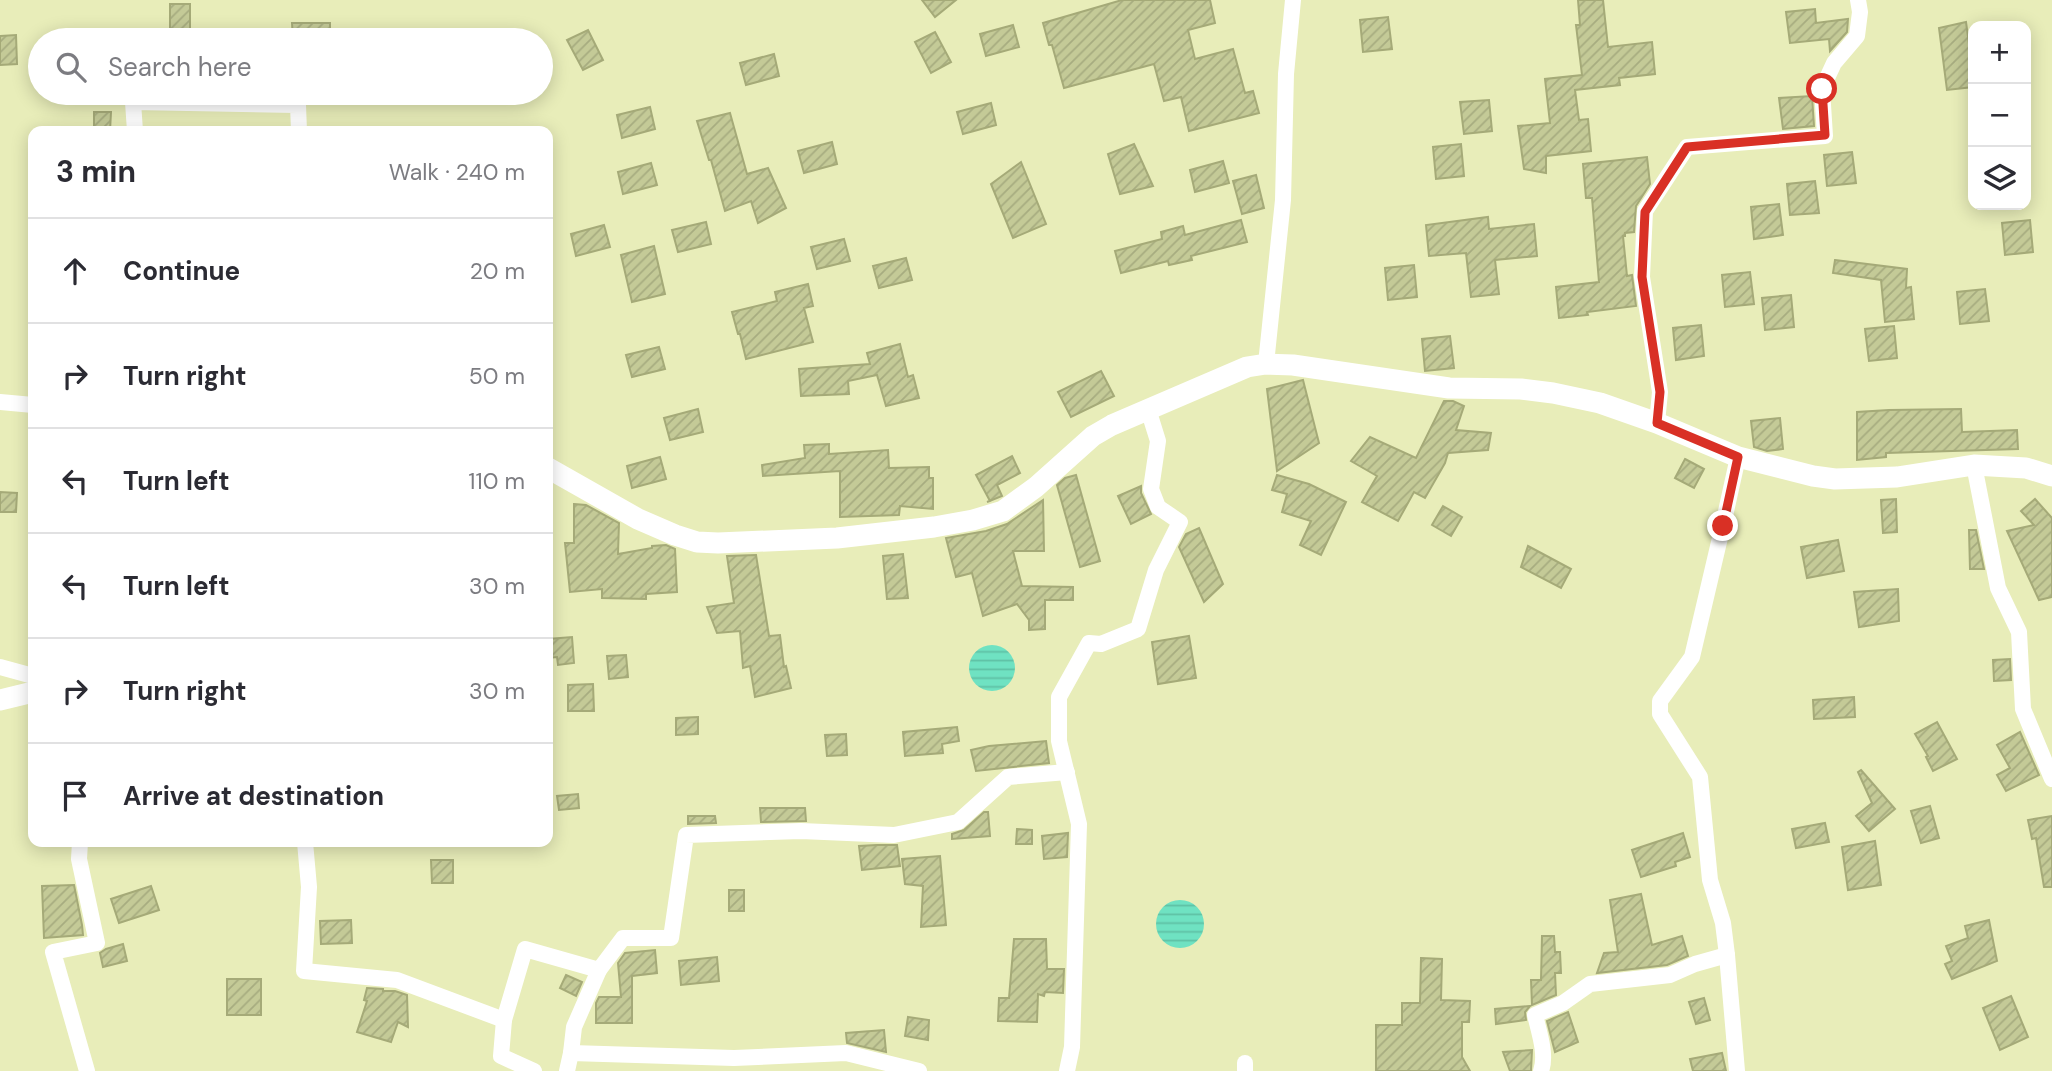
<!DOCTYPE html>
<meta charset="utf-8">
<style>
:root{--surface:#fff;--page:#f7f7f7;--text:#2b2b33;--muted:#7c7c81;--line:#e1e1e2}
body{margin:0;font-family:"DM Sans",sans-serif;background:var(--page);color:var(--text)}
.controls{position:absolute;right:21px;top:21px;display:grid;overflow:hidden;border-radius:14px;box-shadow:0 4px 18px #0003}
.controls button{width:63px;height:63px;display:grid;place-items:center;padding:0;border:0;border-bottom:2px solid var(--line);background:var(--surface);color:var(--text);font:35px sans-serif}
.stop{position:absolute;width:21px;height:21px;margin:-16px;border:5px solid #d93025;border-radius:50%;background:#fff}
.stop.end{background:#d93025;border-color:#fff;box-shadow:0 2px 7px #0008}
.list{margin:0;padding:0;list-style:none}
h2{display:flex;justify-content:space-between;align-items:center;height:91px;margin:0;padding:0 28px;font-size:30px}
h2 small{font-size:23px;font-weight:400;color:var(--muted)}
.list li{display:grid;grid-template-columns:46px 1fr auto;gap:21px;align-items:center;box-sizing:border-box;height:105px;padding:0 28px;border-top:2px solid var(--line)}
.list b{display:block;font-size:26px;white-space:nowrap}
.list em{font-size:23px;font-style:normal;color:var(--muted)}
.icon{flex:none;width:38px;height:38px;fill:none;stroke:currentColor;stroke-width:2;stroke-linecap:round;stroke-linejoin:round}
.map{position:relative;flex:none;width:2052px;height:1071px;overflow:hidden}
.search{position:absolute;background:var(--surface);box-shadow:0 4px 18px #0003;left:28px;top:28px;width:525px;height:77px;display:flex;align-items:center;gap:18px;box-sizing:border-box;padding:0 24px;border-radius:38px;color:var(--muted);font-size:26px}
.panel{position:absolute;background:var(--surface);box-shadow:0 4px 18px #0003;left:28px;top:126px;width:525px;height:721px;border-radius:14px}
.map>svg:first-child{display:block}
.water{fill:url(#water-rules)}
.building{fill:url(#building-hatch);stroke:#a5aa78;stroke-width:2}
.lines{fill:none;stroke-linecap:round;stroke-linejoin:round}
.minor{stroke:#fff;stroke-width:16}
.tertiary{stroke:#fff;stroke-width:21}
.route{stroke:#d93025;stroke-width:9}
</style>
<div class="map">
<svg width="2052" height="1071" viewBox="0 0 2052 1071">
<defs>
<pattern id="water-rules" width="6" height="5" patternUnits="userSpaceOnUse" patternTransform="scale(1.75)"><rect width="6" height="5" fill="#6fe2c2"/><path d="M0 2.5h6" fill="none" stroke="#5fc1a5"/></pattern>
<pattern id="building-hatch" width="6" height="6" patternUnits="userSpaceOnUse" patternTransform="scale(1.75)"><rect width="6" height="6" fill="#c4ca97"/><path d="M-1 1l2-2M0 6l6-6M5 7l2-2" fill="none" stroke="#a7ac80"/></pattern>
</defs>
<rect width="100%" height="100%" fill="#e8edb9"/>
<g class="water">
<circle cx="992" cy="668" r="23"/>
<circle cx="1180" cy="924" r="24"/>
</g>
<g class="building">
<path d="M922 0H956L935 17Z"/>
<path d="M1122 0H1210L1215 23 1188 30 1195 59 1233 49 1245 93 1253 91 1259 113 1189 131 1181 97 1164 101 1154 64 1064 88 1052 45H1049L1043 23Z"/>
<path d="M1578 0H1603L1608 47 1652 42 1655 74 1619 78 1620 85 1575 90 1579 120 1588 119 1591 151 1546 156V173L1524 169 1518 126 1550 123 1545 79 1582 75 1576 25H1580Z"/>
<rect x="170" y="4" width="20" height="25"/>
<path d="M1815 9 1816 23 1848 19 1847 32 1830 51 1829 39 1790 43 1786 12Z"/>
<path d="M1388 17 1392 49 1363 52 1360 20Z"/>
<path d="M1966 22 1973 73V87L1947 90 1939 28Z"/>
<path d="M292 23H330V40H293Z"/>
<path d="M1013 25 1019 47 986 56 980 34Z"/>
<path d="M588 30 603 60 583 70 567 40Z"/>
<path d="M935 32 951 62 931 73 915 42Z"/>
<path d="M16 35 17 64 0 65V36Z"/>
<path d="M774 54 779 76 746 85 740 63Z"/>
<path d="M1812 96 1814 126 1783 129 1779 98Z"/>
<path d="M1489 100 1492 131 1464 134 1460 102Z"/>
<path d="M991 103 996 125 963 134 957 112Z"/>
<path d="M650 107 655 129 622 138 617 115Z"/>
<path d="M94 112H111L110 131H94Z"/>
<path d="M730 113 747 174 768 168 786 208 758 223 751 201 725 211 711 160H709L697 121Z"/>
<path d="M832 142 837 164 804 173 798 151Z"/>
<path d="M1134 144 1153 186 1120 194 1108 154Z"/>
<path d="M1461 144 1464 176 1436 179 1433 147Z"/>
<path d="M1852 152 1856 183 1827 186 1824 155Z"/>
<path d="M1647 157 1650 184 1636 206 1634 232 1625 233V236H1623L1627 276 1632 275 1636 306 1587 312 1588 315 1559 318 1556 287 1599 282 1592 198H1586L1583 164Z"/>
<path d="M1223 161 1229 183 1195 192 1190 170Z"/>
<path d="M1021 162 1046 224 1013 238 991 184Z"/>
<path d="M651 163 657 185 623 194 618 172Z"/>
<path d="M1256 175 1264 208 1242 214 1233 181Z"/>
<path d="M1815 181 1819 213 1790 215 1787 184Z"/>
<path d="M1779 204 1783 235 1754 239 1751 207Z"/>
<path d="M1488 217 1489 229 1534 224 1537 256 1495 260 1499 294 1471 297 1466 253 1429 256 1426 225Z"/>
<path d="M1241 220 1247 242 1191 256 1192 260 1169 265 1168 261 1121 273 1115 251 1162 239 1161 232 1183 226 1185 235Z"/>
<path d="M2030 220 2033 252 2005 255 2002 223Z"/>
<path d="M706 222 711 244 678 252 672 230Z"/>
<path d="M604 225 610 247 576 256 571 234Z"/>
<path d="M844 239 850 261 817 269 811 247Z"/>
<path d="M654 246 665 294 632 302 621 255Z"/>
<path d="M906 258 912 280 879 288 873 266Z"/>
<path d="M1835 260 1907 269 1906 288 1911 287 1914 319 1885 322 1881 280 1833 273Z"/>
<path d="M1414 265 1417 297 1388 300 1385 268Z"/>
<path d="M1750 272 1754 304 1725 307 1722 275Z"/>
<path d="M808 284 813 306 804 308 813 342 746 359 740 334H738L732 312 777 301 775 292Z"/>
<path d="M1985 289 1989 321 1960 324 1957 292Z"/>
<path d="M1791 295 1794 327 1765 330 1762 298Z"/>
<path d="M1701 325 1704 356 1676 360 1673 328Z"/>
<path d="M1894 326 1897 358 1869 361 1865 329Z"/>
<path d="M1450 336 1454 368 1425 371 1422 339Z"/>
<path d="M900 344 908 377 913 375 919 398 886 406 877 375 848 381 849 394 801 396 799 369 870 364 867 353Z"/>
<path d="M659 347 665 369 632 377 626 355Z"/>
<path d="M1101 371 1114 396 1071 417 1058 392Z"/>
<path d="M1303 380 1319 443 1277 471 1267 389Z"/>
<path d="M1444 401H1453L1464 406 1456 430 1491 433 1488 450 1448 453 1445 463 1425 498 1414 492 1398 521 1362 502 1377 476 1351 461 1370 437 1416 458Z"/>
<path d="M698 409 703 432 670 440 664 418Z"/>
<path d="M1961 409 1962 432 2017 430 2018 449 1886 453V457L1857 460V412L1889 410Z"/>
<path d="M1780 418 1783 449 1767 451 1754 447 1751 421Z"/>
<path d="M829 444V454L888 450 889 468 929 467V478H933V509L900 506 899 515 840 517V471L763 476 762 465 805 458 804 445Z"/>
<path d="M1012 456 1020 473 997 485 1002 496 987 502 990 501 976 475Z"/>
<path d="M660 457 666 479 632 488 627 466Z"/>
<path d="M1685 459 1704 469 1694 488 1675 478Z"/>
<path d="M1076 475 1100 561 1080 567 1057 485 1065 478Z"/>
<path d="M1277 475 1309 484 1346 502 1321 555 1300 545 1311 521 1282 512 1287 494 1272 490Z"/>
<path d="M1141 486V493L1151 514 1131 524 1118 496Z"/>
<path d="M0 492 17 493 16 512H0Z"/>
<path d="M1896 499 1897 532 1883 533 1881 500Z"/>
<path d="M2035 499 2052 518V597L2039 600 2007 531 2034 525 2021 511Z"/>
<path d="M1043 500 1044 551H1013L1022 586 1073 587V600H1045V629L1029 630V620L1017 604 983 616 972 573 956 577 946 538 986 531 1007 524Z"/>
<path d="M574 504 586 505 619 523 618 554 652 548V546L666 545 675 549 677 592 646 594V599L602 598V589L570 592 565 543H574Z"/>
<path d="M1443 506 1462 517 1451 536 1432 525Z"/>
<path d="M1199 528 1223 584 1204 602 1179 547 1186 534Z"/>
<path d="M1969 530H1976L1984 569H1970Z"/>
<path d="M1838 540 1844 571 1807 578 1801 547Z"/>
<path d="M1528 546 1571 569 1561 588 1521 567Z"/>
<path d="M903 554 908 598 887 599 883 556Z"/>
<path d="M756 555 769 636 780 635 784 667 786 666 791 688 755 697 750 666 743 668 740 631 717 633 707 607 734 603 727 556Z"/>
<path d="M1898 589 1899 621 1859 627 1854 592Z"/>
<path d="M1189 636 1196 678 1158 684 1152 642Z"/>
<path d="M572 637 574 663 558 665 557 657 548 658V639Z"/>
<path d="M626 655 628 677 609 679 607 656Z"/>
<path d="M2010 659 2011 680 1994 681 1993 660Z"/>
<path d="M593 684 594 711H568V685Z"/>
<path d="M1854 697 1855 717 1814 719 1813 700Z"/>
<path d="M698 717V734L676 735V718Z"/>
<path d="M1937 722 1957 759 1933 771 1926 757 1928 756 1915 734Z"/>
<path d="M957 727 959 741 942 744 943 753 905 756 903 732Z"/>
<path d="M2020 732 2039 775 2006 791 1997 775 2010 768 1997 745Z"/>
<path d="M846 734 847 755 827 756 825 735Z"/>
<path d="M1046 741 1049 763 976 771 971 750 989 746Z"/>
<path d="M1861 770 1895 809 1869 831 1856 816 1872 803 1858 772Z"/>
<path d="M578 794 579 808 559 810 557 796Z"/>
<path d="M1930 806 1939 838 1921 843 1911 811Z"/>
<path d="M760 808H805L806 821 761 822Z"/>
<path d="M984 812H988L990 836 952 839V834L964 830Z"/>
<path d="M688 816H715L716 823 688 824Z"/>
<path d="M2052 816V887H2044L2036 838 2032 839 2028 820Z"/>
<path d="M1825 823 1829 842 1796 848 1792 829Z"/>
<path d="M1017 829 1032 830V844H1016Z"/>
<path d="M1068 833 1067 857 1044 859 1042 836Z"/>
<path d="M1683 833 1690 857 1675 862 1676 866 1641 877 1632 850Z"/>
<path d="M1875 841 1881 885 1848 890 1842 847Z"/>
<path d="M877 845H897L900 866 862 870 859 846Z"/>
<path d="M940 856 946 925 921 927 923 886 905 884 902 859Z"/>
<path d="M431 860H453V883H432Z"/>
<path d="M74 885 82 925 83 935 44 938 42 886Z"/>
<path d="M151 886 159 910 119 923 111 899Z"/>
<rect x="729" y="890" width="15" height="21"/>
<path d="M1641 894 1652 945 1682 936 1688 956 1667 965 1597 973 1604 953 1618 952 1610 900Z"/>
<path d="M351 920 352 943 321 944 320 921Z"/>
<path d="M1989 920 1997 961 1952 979 1945 964 1952 961 1946 946 1968 938 1965 926Z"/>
<path d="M1542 936H1554L1555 952H1560L1561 973H1555L1556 995 1532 1005 1531 980H1541Z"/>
<path d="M1014 939H1046L1047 969H1064L1063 993 1045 992 1044 996 1038 994 1037 1022 998 1021 999 998H1009Z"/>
<path d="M123 944 127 961 103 967 100 953 106 949Z"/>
<path d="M655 950 657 973 632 976V1023H596V1003L599 997H621L618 963 625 953Z"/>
<path d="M717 957 719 981 681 985 679 961Z"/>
<path d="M1421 958 1442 959 1441 1000 1470 1001 1469 1022H1462V1057L1470 1071H1376V1025H1402V1003H1420Z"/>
<path d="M566 975 582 982 576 996 560 988Z"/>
<rect x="227" y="979" width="34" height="36"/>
<path d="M367 988 383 989V991H395L407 995 408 1027 398 1022 391 1042 357 1032 367 1001 364 1000Z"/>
<path d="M2011 996 2028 1037 2000 1050 1983 1008Z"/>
<path d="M1704 998 1710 1020 1696 1024 1689 1002Z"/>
<path d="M1530 1006 1525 1012 1526 1020 1496 1024 1495 1009Z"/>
<path d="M1568 1012 1578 1042 1555 1052 1547 1021Z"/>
<path d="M908 1017 929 1020 928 1040 905 1036Z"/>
<path d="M884 1030 886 1052 847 1043 846 1033Z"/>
<path d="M1532 1050 1531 1071H1510L1503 1052Z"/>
<path d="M1722 1053 1726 1071H1693L1690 1059Z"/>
</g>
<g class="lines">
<g class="minor">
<path d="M135 131 133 102 298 105 299 131"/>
<path d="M1266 364 1283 200 1286 74 1293 0"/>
<path d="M0 402 33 405"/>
<path d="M1657 423 1660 392 1642 277 1645 211 1687 147 1825 136 1822 89 1834 63 1857 36 1860 12 1858 0"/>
<path d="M1974 465 1998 588 2019 632 2023 709 2052 779"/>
<path d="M0 667 33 676"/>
<path d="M80 842 79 859 97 943 53 952 87 1071"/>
<path d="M305 842 309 887 304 971 397 980 504 1020"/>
<path d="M571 1053 574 1027 599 970"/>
<path d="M534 1071 501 1056 504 1020 525 949 599 970 623 938H671L686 835 801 831 894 835 958 822 1008 777 1067 772"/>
<path d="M567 1071 571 1053 734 1058 846 1053 919 1071"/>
<path d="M1067 1071 1072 1047 1079 824 1059 741V697L1089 643 1101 644 1138 629 1156 570 1180 522 1158 507 1151 489 1158 441 1148 409"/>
<path d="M1245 1071V1063"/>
<path d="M1541 1071C1547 1055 1539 1032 1535 1015L1563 1003 1590 984 1670 975 1695 964 1727 955"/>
<path d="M1737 1071 1727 955 1723 923 1710 880 1700 777 1660 714V701L1692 657 1723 525 1738 457"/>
</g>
<g class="tertiary">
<path d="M548 468 638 519 675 535 697 542 718 543 837 538 934 527 973 520 1003 511 1036 487 1093 436 1112 425 1247 367 1266 364 1293 365 1449 388 1521 389 1553 393 1600 403 1657 423 1738 457 1813 476 1835 479 1897 477 1974 465 2026 468 2052 476"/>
<path d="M0 700 33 692"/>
</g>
</g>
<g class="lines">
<path class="route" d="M1723 526 1738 457 1657 423 1660 392 1642 277 1645 212 1687 147 1825 135 1822 89"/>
</g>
</svg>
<div class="controls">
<button>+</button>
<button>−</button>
<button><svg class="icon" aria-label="layers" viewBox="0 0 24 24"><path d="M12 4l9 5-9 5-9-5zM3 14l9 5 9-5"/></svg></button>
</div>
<div class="stop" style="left:1822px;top:89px"></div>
<div class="stop end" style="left:1723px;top:526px"></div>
<div class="search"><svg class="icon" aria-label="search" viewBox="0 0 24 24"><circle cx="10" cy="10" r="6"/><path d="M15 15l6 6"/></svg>Search here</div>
<section class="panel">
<h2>3 min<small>Walk · 240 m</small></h2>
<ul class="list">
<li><svg class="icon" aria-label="ahead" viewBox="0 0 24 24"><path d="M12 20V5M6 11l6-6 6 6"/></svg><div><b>Continue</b></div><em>20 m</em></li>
<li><svg class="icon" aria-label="right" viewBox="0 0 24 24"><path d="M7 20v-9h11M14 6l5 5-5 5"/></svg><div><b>Turn right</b></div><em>50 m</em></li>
<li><svg class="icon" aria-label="left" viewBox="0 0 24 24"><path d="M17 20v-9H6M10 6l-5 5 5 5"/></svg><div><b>Turn left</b></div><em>110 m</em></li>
<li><svg class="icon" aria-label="left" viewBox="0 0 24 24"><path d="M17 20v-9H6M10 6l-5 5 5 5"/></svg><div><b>Turn left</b></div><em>30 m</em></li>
<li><svg class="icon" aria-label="right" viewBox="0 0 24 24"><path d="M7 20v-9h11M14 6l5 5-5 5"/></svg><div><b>Turn right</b></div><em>30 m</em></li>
<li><svg class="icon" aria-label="arrive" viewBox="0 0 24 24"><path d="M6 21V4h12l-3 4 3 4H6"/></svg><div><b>Arrive at destination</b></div></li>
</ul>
</section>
</div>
